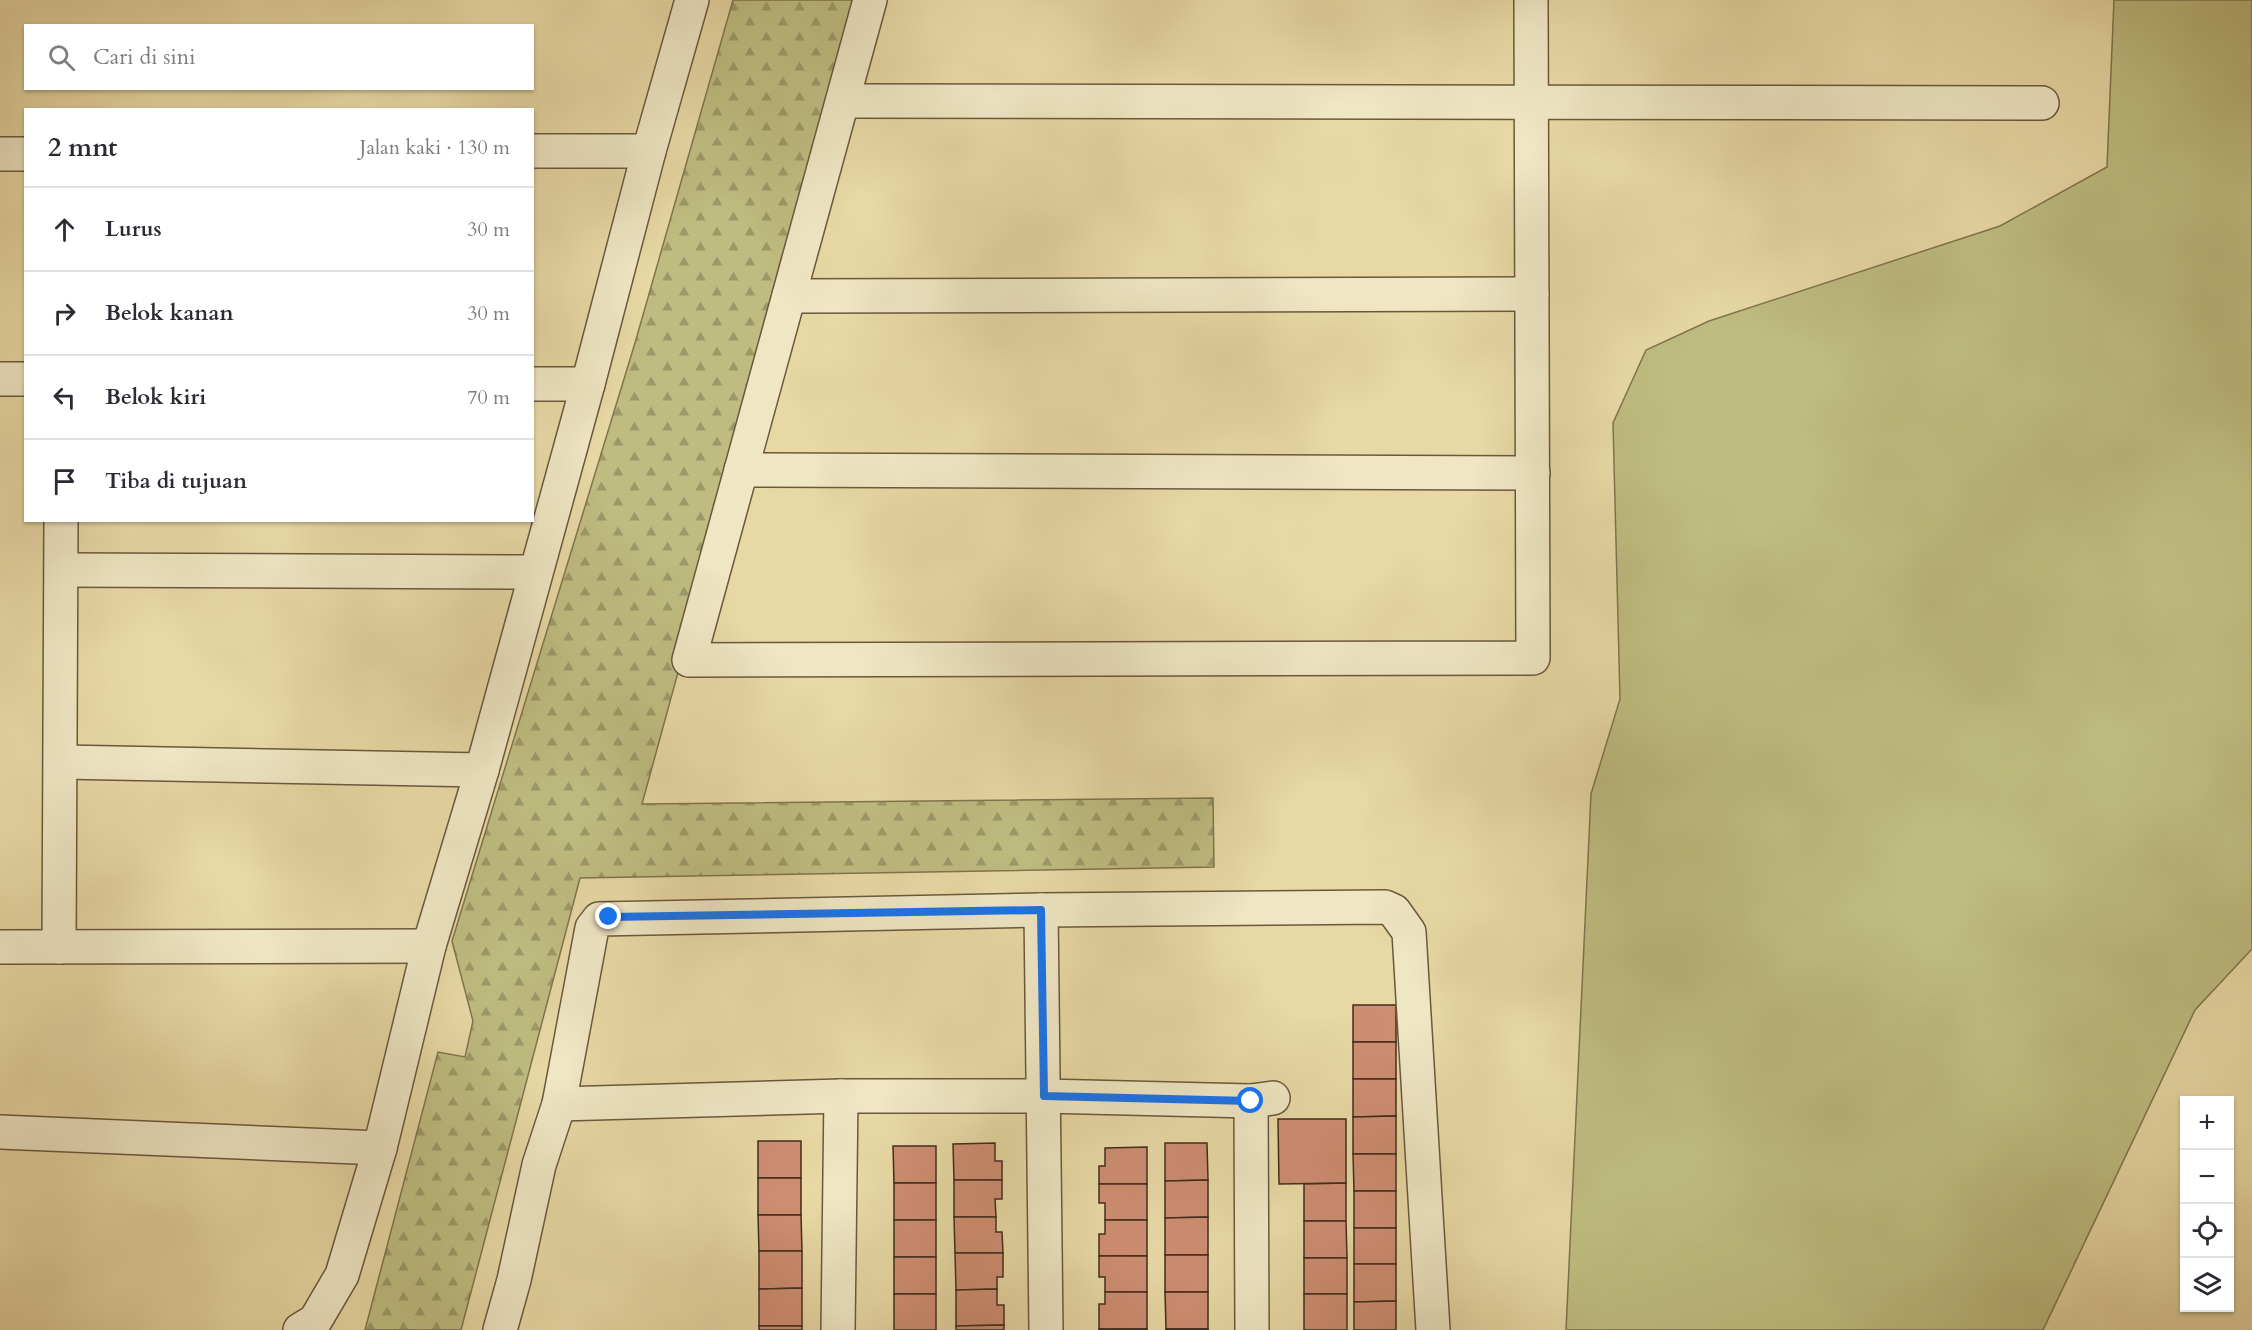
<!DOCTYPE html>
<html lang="id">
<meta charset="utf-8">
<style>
:root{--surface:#fff;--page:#f2f2f3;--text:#2b2b33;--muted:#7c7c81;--line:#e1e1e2}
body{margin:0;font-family:Cardo,serif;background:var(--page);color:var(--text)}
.controls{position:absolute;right:18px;bottom:18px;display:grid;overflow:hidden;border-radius:0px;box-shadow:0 2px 4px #0004}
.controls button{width:54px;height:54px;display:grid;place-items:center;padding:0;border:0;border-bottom:2px solid var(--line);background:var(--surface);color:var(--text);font:30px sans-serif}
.stop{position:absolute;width:18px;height:18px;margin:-14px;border:4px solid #1a73e8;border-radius:50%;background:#fff}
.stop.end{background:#1a73e8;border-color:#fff;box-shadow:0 2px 6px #0008}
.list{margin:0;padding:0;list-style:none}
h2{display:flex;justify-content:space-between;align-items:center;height:78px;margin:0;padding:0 24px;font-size:26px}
h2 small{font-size:20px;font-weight:400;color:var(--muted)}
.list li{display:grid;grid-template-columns:39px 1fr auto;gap:18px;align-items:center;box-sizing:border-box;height:84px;padding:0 24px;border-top:2px solid var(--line)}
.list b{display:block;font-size:22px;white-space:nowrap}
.list em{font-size:20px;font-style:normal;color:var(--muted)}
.icon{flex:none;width:33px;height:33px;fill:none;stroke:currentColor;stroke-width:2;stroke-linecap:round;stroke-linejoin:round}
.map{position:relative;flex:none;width:2252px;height:1330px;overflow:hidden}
.search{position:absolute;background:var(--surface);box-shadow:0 2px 4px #0004;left:24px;top:24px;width:510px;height:66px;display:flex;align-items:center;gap:15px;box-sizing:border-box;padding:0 21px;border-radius:0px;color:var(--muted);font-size:22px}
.panel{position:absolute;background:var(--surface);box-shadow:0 2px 4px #0004;left:24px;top:108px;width:510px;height:414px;border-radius:0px}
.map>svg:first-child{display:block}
.grass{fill:#bebc80;stroke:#80744e;stroke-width:1.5}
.forest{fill:url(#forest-firs);stroke:#80744e;stroke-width:1.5}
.building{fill:#cd8d71;stroke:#412d1c;stroke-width:1.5}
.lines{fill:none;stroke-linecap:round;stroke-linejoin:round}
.street-casing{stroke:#6a583e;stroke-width:36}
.street{stroke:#efe6c4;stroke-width:33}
.route{stroke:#1a73e8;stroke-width:8}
</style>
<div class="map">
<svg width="2252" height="1330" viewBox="0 0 2252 1330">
<defs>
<pattern id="forest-firs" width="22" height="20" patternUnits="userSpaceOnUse" patternTransform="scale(1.5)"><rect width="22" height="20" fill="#bebc80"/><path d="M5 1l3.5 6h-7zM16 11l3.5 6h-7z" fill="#9c9968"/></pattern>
</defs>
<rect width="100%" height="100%" fill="#e7d8a4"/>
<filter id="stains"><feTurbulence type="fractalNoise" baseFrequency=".00333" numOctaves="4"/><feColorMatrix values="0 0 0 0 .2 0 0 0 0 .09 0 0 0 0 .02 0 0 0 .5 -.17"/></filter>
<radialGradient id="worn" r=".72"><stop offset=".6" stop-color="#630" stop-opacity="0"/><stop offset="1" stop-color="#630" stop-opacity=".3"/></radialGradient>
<path class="grass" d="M2114 0H2252V949L2195 1010 2043 1330H1566L1591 794 1620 699 1613 423 1646 350 1709 321 2000 226 2107 167Z"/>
<path class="forest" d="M733 0H862L642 804 1213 798 1214 867 580 878 461 1330H365L438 1052 465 1057 473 1021 452 941 635 343Z"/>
<g class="building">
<rect x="1353" y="1005" width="43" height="37"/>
<rect x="1353" y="1042" width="43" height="37"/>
<path d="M1353 1079H1396V1116L1353 1117Z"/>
<path d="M1396 1116V1154H1353V1117Z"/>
<path d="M1278 1119H1346V1183L1279 1184Z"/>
<rect x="758" y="1141" width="43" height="37"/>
<path d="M995 1143V1161H1002V1180H954L953 1144Z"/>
<path d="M1165 1143H1207L1208 1180 1165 1181Z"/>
<path d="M893 1146H936V1183H894Z"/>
<path d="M1147 1147V1184H1099V1166H1105V1148Z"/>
<path d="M1353 1154H1396V1191H1354Z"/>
<rect x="758" y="1178" width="43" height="37"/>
<path d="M954 1180H1002V1199H995L996 1217H954Z"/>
<path d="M1208 1180V1217L1165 1218V1181Z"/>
<rect x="894" y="1183" width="42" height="37"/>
<path d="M1346 1183V1221H1304V1184Z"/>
<path d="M1099 1184H1147V1220H1105V1203H1099Z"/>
<rect x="1354" y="1191" width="42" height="37"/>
<path d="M758 1215H801L802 1251H759Z"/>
<path d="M954 1217H996V1232H1002L1003 1253H955Z"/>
<path d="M1208 1217V1255H1165V1218Z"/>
<rect x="894" y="1220" width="42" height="37"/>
<path d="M1105 1220H1147V1256H1099V1234H1105Z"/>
<path d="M1304 1221H1346L1347 1258H1304Z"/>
<rect x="1354" y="1228" width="42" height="36"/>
<path d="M759 1251H802V1288L759 1289Z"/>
<path d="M955 1253H1003V1277H997V1289L956 1290Z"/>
<rect x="1165" y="1255" width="43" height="37"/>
<path d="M1099 1256H1147V1292H1105V1277H1099Z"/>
<rect x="894" y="1257" width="42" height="37"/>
<rect x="1304" y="1258" width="43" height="36"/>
<path d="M1354 1264H1396V1301L1354 1302Z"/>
<path d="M802 1288V1326H759V1289Z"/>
<path d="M997 1289V1305H1004V1325L956 1326V1290Z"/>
<path d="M1105 1292H1147V1329H1099V1304H1105Z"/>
<path d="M1165 1292H1208V1329H1166Z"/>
<rect x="894" y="1294" width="42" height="36"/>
<rect x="1304" y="1294" width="43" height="36"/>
<path d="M1396 1301V1330H1354V1302Z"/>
<path d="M1004 1325V1330H956V1326Z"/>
<rect x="759" y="1326" width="43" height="4"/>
<rect x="1099" y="1329" width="48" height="1"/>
<rect x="1166" y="1329" width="42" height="1"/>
</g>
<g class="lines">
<g class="street-casing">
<g id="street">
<path d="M870 0 689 660 1533 658 1531 0"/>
<path d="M843 101 2042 103"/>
<path d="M532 151H649"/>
<path d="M0 154H26"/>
<path d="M789 296 1532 294"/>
<path d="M0 379H26"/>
<path d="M532 384H588"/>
<path d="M741 470 1533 473"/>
<path d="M62 570 535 572"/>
<path d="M62 762 482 770"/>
<path d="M1041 910 1046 1330"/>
<path d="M0 947 429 946"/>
<path d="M59 947 61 520"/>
<path d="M1273 1098 1251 1101 1044 1096H841L559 1104 592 928 599 919 1041 910 1385 907 1394 911 1409 932 1433 1330"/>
<path d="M1251 1101 1252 1330"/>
<path d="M0 1132 380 1148"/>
<path d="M300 1330 315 1321 342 1275 380 1148 429 946 482 770 588 384 649 151 692 0"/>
<path d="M500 1330 514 1280 539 1165 559 1104"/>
<path d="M838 1330 841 1096"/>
</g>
</g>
<use href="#street" class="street"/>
</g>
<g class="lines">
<path class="route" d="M609 917 1041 910 1044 1096 1251 1101"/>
</g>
<rect width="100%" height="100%" filter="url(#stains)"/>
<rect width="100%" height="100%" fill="url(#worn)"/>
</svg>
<div class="controls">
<button>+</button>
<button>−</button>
<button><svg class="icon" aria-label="locate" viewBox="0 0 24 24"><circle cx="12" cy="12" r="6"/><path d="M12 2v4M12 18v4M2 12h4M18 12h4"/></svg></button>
<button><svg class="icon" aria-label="layers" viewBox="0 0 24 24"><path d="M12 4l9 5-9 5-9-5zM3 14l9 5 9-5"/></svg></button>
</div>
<div class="stop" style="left:1251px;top:1101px"></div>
<div class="stop end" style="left:609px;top:917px"></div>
<div class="search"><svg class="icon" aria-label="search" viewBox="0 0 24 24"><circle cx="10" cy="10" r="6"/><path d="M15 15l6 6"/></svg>Cari di sini</div>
<section class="panel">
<h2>2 mnt<small>Jalan kaki · 130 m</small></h2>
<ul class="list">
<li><svg class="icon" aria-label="ahead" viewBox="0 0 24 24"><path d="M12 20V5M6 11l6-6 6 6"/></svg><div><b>Lurus</b></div><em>30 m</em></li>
<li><svg class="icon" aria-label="right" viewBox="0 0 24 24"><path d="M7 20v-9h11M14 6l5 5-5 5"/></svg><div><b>Belok kanan</b></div><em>30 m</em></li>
<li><svg class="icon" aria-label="left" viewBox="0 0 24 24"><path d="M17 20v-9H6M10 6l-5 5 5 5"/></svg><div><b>Belok kiri</b></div><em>70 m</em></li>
<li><svg class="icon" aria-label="arrive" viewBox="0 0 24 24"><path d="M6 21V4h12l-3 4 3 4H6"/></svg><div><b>Tiba di tujuan</b></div></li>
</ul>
</section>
</div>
